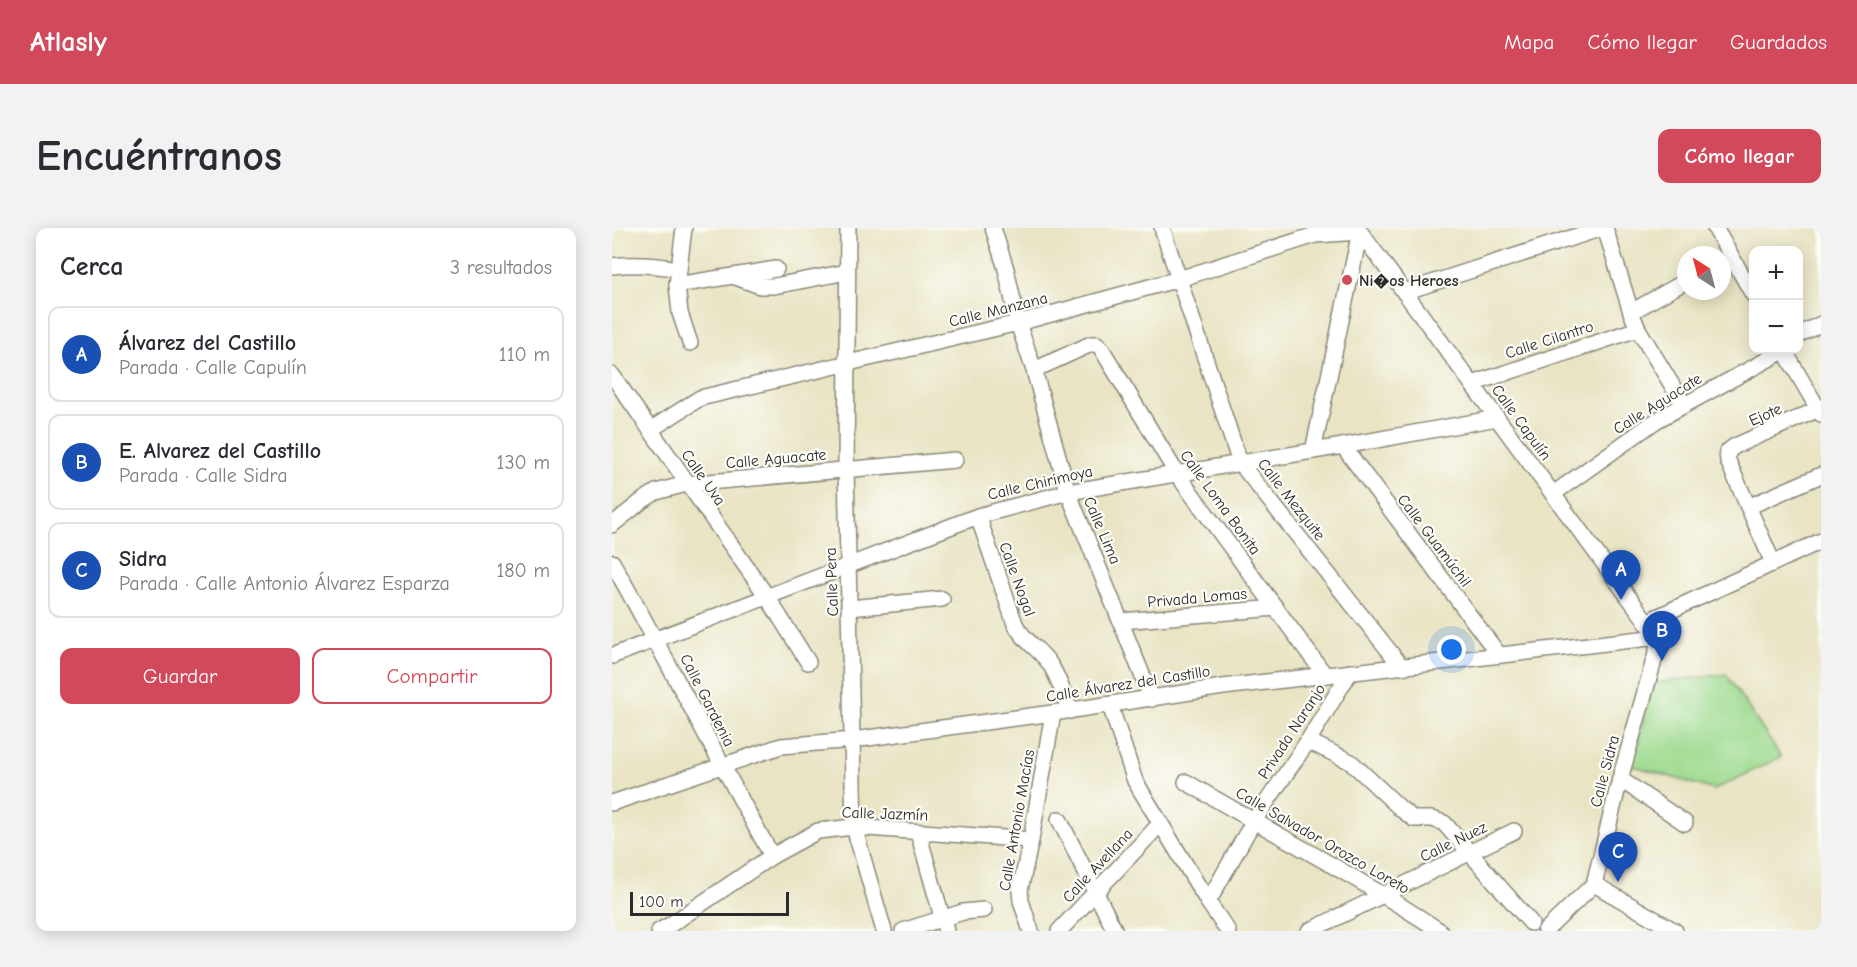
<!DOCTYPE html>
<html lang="es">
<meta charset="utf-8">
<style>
:root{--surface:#fff;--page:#f2f2f3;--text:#2b2b33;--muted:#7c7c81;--line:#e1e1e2;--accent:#d1495b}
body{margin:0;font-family:"Comic Neue",sans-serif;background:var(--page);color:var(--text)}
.controls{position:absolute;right:18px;top:18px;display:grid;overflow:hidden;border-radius:12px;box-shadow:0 3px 15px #0003}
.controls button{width:54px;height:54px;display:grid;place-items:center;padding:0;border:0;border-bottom:2px solid var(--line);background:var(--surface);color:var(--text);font:30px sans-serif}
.compass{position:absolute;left:1065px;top:18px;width:54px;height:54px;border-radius:50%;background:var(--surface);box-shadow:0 3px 15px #0003;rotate:324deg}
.scale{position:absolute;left:18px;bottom:15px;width:159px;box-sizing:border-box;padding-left:6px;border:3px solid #2b2b2b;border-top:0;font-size:16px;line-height:21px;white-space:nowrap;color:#2b2b2b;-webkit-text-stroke:4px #fdfcf7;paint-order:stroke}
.you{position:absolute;left:840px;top:422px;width:21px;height:21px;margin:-15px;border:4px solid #fff;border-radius:50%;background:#1a73e8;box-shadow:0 0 0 9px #1a73e833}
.badge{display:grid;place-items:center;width:39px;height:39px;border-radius:50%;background:var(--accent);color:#fff;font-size:20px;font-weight:700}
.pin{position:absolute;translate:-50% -50px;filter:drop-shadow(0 2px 3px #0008)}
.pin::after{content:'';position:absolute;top:32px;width:21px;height:18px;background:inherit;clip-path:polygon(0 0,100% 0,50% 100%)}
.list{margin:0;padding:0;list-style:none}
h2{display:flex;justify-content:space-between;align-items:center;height:78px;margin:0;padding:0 24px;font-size:26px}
h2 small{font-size:20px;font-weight:400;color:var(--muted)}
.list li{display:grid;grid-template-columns:39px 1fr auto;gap:18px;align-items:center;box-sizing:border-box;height:96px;margin:0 12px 12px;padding:0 12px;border:2px solid var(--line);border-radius:12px}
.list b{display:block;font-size:22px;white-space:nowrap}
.list p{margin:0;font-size:20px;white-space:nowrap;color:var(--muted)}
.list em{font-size:20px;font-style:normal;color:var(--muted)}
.actions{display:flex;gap:12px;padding:18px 24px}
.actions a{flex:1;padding:14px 0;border:2px solid var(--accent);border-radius:12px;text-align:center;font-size:21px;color:var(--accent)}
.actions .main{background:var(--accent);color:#fff}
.map{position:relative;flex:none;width:1209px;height:703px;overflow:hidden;border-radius:12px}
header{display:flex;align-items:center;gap:36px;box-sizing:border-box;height:84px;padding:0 30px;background:var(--accent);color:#fff}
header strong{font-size:28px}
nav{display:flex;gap:33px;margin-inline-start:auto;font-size:21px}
.intro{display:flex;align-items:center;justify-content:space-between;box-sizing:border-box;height:144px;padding:0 36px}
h1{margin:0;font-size:42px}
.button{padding:15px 27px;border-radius:12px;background:var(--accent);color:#fff;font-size:21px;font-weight:700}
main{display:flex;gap:36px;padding:0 36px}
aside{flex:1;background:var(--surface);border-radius:12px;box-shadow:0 3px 15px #0003}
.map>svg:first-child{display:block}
.green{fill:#9eda8f;stroke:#64825d;stroke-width:1.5}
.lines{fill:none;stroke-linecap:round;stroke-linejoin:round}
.minor-casing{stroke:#8a8878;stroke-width:18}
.minor{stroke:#fff;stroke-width:15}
.poi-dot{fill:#d1495b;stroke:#fdfcf7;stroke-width:2}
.labels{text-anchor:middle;stroke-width:4.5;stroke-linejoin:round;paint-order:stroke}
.poi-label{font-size:16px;font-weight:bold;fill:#2b2b2b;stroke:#fdfcf7;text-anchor:start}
.street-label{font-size:16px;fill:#2b2b2b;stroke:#fdfcf7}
</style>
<header>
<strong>Atlasly</strong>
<nav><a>Mapa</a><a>Cómo llegar</a><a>Guardados</a></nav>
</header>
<div class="intro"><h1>Encuéntranos</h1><a class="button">Cómo llegar</a></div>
<main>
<aside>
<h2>Cerca<small>3 resultados</small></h2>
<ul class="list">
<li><span class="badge" style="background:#1a4fb4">A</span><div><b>Álvarez del Castillo</b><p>Parada · Calle Capulín</p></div><em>110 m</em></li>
<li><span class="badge" style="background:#1a4fb4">B</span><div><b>E. Alvarez del Castillo</b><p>Parada · Calle Sidra</p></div><em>130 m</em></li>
<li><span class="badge" style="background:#1a4fb4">C</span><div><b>Sidra</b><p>Parada · Calle Antonio Álvarez Esparza</p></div><em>180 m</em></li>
</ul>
<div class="actions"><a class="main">Guardar</a><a>Compartir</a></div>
</aside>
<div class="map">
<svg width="1209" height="703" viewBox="0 0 1209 703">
<rect width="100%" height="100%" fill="#fdfcf7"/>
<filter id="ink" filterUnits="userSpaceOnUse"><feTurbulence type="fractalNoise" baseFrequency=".0167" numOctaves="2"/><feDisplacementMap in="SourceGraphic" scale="12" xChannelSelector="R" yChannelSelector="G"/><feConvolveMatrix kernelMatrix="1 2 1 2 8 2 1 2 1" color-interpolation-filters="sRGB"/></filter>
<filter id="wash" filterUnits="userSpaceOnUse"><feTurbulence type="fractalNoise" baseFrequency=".008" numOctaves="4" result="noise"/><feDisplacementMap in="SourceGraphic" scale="24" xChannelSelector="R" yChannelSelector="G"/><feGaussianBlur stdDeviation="1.35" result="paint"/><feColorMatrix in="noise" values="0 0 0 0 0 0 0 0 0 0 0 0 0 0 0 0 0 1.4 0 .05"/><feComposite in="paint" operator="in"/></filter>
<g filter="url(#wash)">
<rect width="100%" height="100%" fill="#e9e4c4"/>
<path class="green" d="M1114 446 1169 529 1102 562 1019 537 1041 455Z"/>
</g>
<g filter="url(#ink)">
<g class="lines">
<g class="minor-casing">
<g id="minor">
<path d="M72 0 65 57 68 85 78 115"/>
<path d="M236 0 234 241 242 599 272 703"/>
<path d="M381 0 394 41 406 95 422 142 456 264 540 471"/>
<path d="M550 0 628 235 790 439"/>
<path d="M993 0 1019 84 1026 101 1072 177"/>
<path d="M1103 0 1142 68"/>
<path d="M746 1 1046 409"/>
<path d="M0 38C23 35 44 37 67 41"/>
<path d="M121 48 148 58H162L235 44"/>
<path d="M65 57 164 41"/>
<path d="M792 64 990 0"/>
<path d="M1019 84 1074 53"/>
<path d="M1186 107 1209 96"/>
<path d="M1172 122 1209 186"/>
<path d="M422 142 479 116H485L489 120 565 246 713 447"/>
<path d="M0 147 156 370 196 434"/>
<path d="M860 156 1026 101"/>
<path d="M38 202 88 170 406 95 567 51 703 7 748 4 701 223"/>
<path d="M731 218 887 427"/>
<path d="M941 266 1045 192 1173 122"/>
<path d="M1136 279 1209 247"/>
<path d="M366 288 403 396C413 415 427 420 437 435 447 449 452 467 458 483"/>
<path d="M0 297 30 273 44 264 74 256 343 232"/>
<path d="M0 334C55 431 105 530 160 628"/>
<path d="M1161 335 1116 233 1115 224 1123 218 1209 180"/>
<path d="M238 380 330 371"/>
<path d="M510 393 664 380"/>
<path d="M1034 394 1209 313"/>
<path d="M0 428 366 288 456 264 731 218 885 190"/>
<path d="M498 477 523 553 596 674 616 703"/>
<path d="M696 513 739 534 790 582 802 591H820L832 595 919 695"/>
<path d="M1008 551 1073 595"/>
<path d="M574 554C659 604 746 649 828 703"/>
<path d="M0 575 169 518 241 512 441 485 611 459 1046 409"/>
<path d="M447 591 503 703"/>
<path d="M306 604 334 703"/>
<path d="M982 656 1063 703"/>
<path d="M596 674 641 594 696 513 738 444"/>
<path d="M47 703 58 697 160 628 206 603 242 599 419 612"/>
<path d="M291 703 351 684 372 682"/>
<path d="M419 703 409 673 408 662 419 612 441 485"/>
<path d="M447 703 548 596"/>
<path d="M697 703 902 603"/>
<path d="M933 703 982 656 1008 551 1045 422 1046 409"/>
</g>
</g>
<use href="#minor" class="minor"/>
</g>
</g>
<circle class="poi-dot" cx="735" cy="52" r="6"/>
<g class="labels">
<g class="poi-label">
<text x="747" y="58">Ni�os Heroes</text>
</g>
<g class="street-label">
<text transform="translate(386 81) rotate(-14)" y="6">Calle Manzana</text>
<text transform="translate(937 111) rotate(-18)" y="6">Calle Cilantro</text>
<text transform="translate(1045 175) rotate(-32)" y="6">Calle Aguacate</text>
<text transform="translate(1153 186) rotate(-24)" y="6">Ejote</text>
<text transform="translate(910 194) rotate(54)" y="6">Calle Capulín</text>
<text transform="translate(164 230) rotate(-5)" y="6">Calle Aguacate</text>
<text transform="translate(92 249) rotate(55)" y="6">Calle Uva</text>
<text transform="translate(428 254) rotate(-13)" y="6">Calle Chirimoya</text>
<text transform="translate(680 271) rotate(52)" y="6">Calle Mezquite</text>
<text transform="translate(609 274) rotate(54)" y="6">Calle Loma Bonita</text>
<text transform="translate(491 302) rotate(67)" y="6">Calle Lima</text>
<text transform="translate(823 312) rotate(53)" y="6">Calle Guamúchil</text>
<text transform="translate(406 351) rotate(70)" y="6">Calle Nogal</text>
<text transform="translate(219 354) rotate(-92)" y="6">Calle Pera</text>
<text transform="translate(585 369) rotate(-5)" y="6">Privada Lomas</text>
<text transform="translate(516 455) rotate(-9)" y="6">Calle Álvarez del Castillo</text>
<text transform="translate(96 472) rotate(63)" y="6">Calle Gardenia</text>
<text transform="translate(679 503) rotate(-57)" y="6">Privada Naranjo</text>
<text transform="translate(992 543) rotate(-75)" y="6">Calle Sidra</text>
<text transform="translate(273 585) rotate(2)" y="6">Calle Jazmín</text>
<text transform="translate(404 592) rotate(-80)" y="6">Calle Antonio Macías</text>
<text transform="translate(711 612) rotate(30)" y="6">Calle Salvador Orozco Loreto</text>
<text transform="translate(841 613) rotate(-26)" y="6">Calle Nuez</text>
<text transform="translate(485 637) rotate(-47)" y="6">Calle Avellana</text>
</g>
</g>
</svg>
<div class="controls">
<button>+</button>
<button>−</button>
</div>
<svg class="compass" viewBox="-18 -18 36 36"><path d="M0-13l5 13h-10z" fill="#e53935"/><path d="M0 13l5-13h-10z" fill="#7c7c81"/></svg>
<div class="scale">100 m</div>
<div class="you"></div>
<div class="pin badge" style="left:1009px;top:372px;background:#1a4fb4">A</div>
<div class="pin badge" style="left:1050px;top:433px;background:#1a4fb4">B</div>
<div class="pin badge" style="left:1006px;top:654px;background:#1a4fb4">C</div>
</div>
</main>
